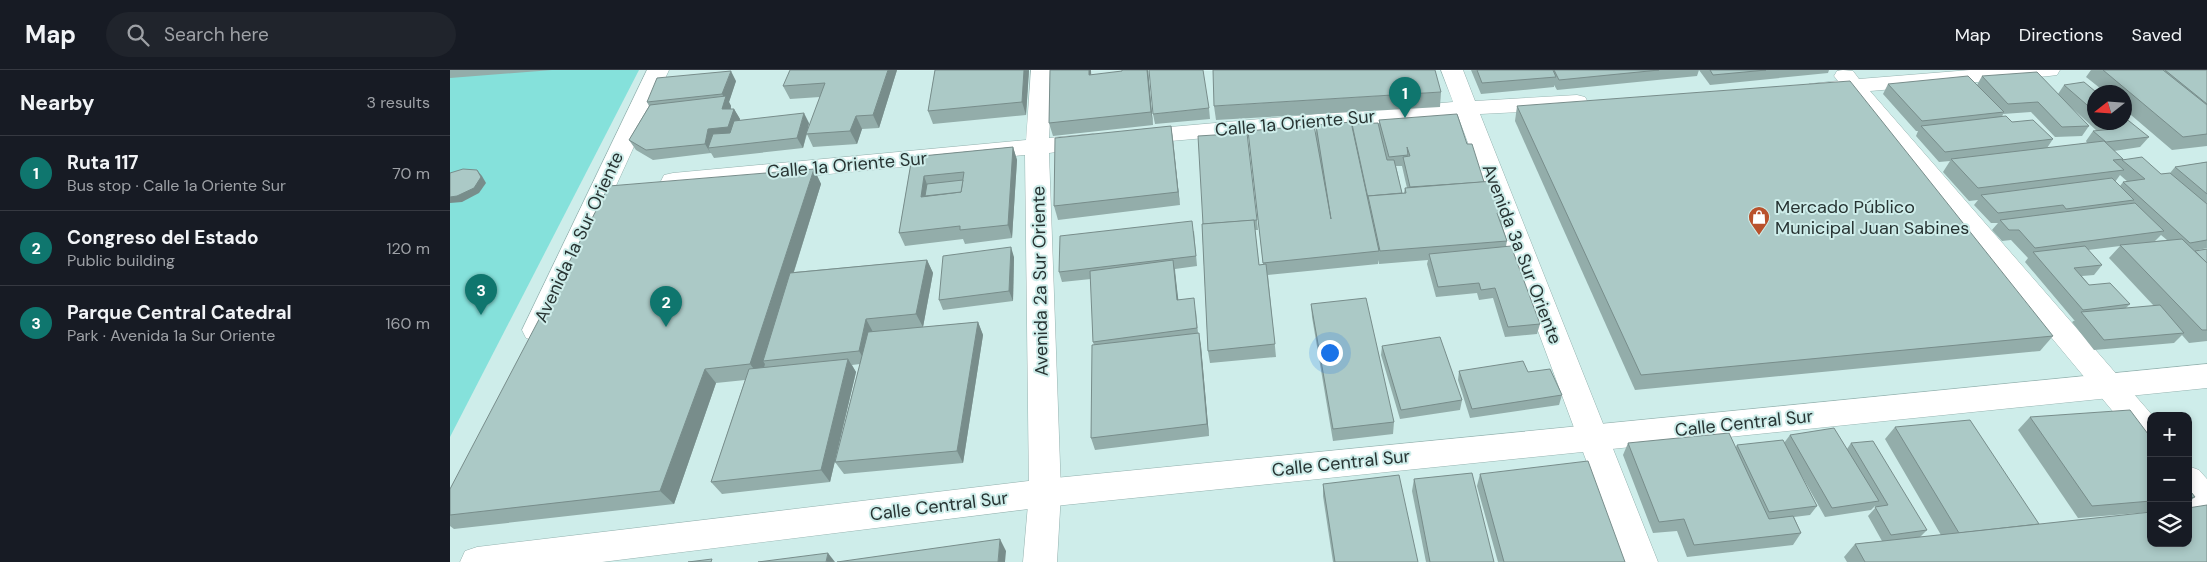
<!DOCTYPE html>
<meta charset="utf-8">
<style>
:root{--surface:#171b24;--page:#20242c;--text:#f1f3f6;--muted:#9ea1a6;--line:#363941;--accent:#0f766e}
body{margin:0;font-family:"DM Sans",sans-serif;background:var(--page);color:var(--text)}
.controls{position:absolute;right:15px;bottom:15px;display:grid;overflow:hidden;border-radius:10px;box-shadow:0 2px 8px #0003}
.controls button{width:45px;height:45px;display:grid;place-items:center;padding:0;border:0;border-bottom:1px solid var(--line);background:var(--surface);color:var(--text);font:25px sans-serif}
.compass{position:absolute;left:1637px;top:15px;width:45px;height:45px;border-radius:50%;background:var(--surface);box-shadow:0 2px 8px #0003;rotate:253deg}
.you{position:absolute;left:879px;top:282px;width:18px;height:18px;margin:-12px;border:4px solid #fff;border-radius:50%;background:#1a73e8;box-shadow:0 0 0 8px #1a73e833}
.badge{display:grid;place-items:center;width:32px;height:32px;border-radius:50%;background:var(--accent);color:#fff;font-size:16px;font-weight:700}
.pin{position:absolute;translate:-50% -41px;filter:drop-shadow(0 1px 2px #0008)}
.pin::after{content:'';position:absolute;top:26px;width:18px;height:15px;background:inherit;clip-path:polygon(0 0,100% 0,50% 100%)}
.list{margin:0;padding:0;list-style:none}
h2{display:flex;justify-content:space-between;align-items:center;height:65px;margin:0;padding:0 20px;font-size:21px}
h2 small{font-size:16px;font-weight:400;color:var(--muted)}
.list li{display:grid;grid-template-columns:32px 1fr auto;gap:15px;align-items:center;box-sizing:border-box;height:75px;padding:0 20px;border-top:1px solid var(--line)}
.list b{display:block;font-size:19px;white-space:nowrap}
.list p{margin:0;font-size:16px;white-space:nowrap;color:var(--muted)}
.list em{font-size:16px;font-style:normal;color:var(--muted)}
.icon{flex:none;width:28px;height:28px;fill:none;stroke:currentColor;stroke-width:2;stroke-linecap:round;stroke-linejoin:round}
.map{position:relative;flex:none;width:1757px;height:492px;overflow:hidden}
header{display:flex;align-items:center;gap:30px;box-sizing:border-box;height:70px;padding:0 25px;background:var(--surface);border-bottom:1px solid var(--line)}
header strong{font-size:24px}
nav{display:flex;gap:28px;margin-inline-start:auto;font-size:18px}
.search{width:350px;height:45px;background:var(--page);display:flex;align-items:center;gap:12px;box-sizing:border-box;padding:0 18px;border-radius:28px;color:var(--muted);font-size:19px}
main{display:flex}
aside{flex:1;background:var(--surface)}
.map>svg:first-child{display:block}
.green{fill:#85e1db}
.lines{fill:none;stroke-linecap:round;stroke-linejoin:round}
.minor-casing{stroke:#94b2af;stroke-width:1}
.tertiary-casing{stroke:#94b2af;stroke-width:1}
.secondary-casing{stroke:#94b2af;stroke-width:1}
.minor{fill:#fff;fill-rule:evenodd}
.tertiary{fill:#fff;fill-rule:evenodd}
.secondary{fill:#fff;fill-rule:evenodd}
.wall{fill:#93adaa;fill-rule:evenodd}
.shaded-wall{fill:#788d8b}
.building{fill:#abc9c6;stroke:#788d8b;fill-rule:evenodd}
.labels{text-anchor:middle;stroke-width:4;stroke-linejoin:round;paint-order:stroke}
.street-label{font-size:18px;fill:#273332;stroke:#ceedea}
.poi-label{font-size:18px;fill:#273332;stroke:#ceedea;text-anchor:start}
</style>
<header>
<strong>Map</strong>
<div class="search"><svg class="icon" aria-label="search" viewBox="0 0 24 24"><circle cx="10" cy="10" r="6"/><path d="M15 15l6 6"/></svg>Search here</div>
<nav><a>Map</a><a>Directions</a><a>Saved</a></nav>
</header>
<main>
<aside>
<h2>Nearby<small>3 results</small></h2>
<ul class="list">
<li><span class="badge">1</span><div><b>Ruta 117</b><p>Bus stop · Calle 1a Oriente Sur</p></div><em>70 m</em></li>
<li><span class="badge">2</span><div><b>Congreso del Estado</b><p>Public building</p></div><em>120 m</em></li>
<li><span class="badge">3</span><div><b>Parque Central Catedral</b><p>Park · Avenida 1a Sur Oriente</p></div><em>160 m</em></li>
</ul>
</aside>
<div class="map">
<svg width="1757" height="492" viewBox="0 0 1757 492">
<rect width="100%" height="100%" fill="#ceedea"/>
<path class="green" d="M34 0H189L0 367V2Z"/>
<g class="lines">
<g class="minor-casing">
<g id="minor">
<path d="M581 0H603L599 68 643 64 651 66 655 71 651 76 599 83 611 423 607 492H573L579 423 575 85 223 119 214 117 211 111 214 105 223 103 576 70Z"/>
<path d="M991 0H1013L1025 31 1127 25 1135 27 1138 32 1135 37 1127 39 1030 44 1208 492H1174L1008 46 686 74 678 72 674 67 678 62 686 60 1003 32Z"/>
<path d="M1393 0 1403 1 1409 9 1520 0H1610L1607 5 1599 6 1420 21 1703 346H1701V378L1690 374 1398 23 1367 26 1359 24 1356 19 1359 14 1388 11 1384 6 1387 1Z"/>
<path d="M1738 396 1749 400 1757 409V446L1746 442 1738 433Z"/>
</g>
</g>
<g class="tertiary-casing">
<path id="tertiary" d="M197 0H219L100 260 96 268 86 271 76 268 72 260Z"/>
</g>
<g class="secondary-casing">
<path id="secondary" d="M1757 294V318L595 437 152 492H10L15 481 27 477 595 409Z"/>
</g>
<use href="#minor" class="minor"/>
<use href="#tertiary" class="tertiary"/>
<use href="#secondary" class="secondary"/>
</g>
<g class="wall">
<path d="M0 0H102L0 8Z"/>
<path d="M447 0 429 58 412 59 407 74 363 77 357 64 353 78 264 88 261 83 203 90 186 80 179 70 199 36 197 32 286 11 279 32 281 36V39H284L290 49V50L359 53 358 60 370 27 340 29 333 16Z"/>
<path d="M485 0H579L576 45 483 54 478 41Z"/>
<path d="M600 0H644H641V5L698 0 703 55 603 66 599 53Z"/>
<path d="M1021 0H1249L1247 6 1107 20 1104 15V17L1031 24Z"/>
<path d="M1249 0H1379L1378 3 1260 15Z"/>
<path d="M1641 0H1757V76L1722 80 1674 39V22H1655L1636 7Z"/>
<path d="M1532 6 1608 24 1614 15 1644 22V52H1674L1699 67 1690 77 1664 81 1673 89 1711 104 1720 103 1725 97 1757 92V178L1744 181 1757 179V271L1739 273 1732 265 1724 273 1644 280 1622 252 1625 250H1624L1575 192 1578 188 1561 170 1552 171 1542 160 1548 153H1541L1524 135 1528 130 1519 131 1493 102 1500 91 1489 92 1466 66 1468 61H1466L1433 24 1438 14 1527 15ZM1620 36 1647 61H1643L1636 71 1637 73 1597 78 1603 69 1562 52 1552 47 1553 44 1581 42 1605 67 1632 66 1639 56ZM1670 105 1678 112H1673L1670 116 1665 112ZM1711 165 1717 170 1705 171ZM1670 176 1659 188 1704 236 1676 238 1680 234 1639 215 1632 206 1644 205 1652 195 1638 180Z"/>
<path d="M991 22 990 37 766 50 764 36Z"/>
<path d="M1067 36 1603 266 1590 281 1185 320 1065 51Z"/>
<path d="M759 38 760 49 705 54 703 44Z"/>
<path d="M929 50 1017 74 1034 112 1054 142 1052 155 1057 171 1056 176 1090 254 1087 264 1055 267 1043 228 1029 230 1027 223 986 227 977 194 978 190 929 194 928 190V194L818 205 826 287 760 293 758 281 752 154 807 150 808 160H805L809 195 813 194 798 61 866 63V55L929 58ZM946 96H952L957 118H955L954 123H952Z"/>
<path d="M721 56 730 135 608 150 604 136Z"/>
<path d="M563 77 567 90 562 168 515 174 513 169 455 176 449 163 462 87Z"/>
<path d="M364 99 371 114 344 202 477 190 483 203 473 257 528 252 533 265 513 393 394 404 385 392 410 294 402 295 406 302 380 412 272 424 261 412 295 310 266 313 224 434 4 459 0 456V419Z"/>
<path d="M744 161 747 196 725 199 728 230 746 241 748 263 751 276 759 366 645 380 641 368 644 275 643 272 641 209 612 212 609 202Z"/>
<path d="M564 187 563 231 493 240 489 230Z"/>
<path d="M861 234 944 352 943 364 883 371 862 247Z"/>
<path d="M932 276 1012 330 1010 340 950 349 931 285Z"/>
<path d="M1009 301 1078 302 1112 325 1109 335 1020 348 1008 310Z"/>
<path d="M1580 347 1701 368V442L1628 448 1568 360Z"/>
<path d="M1445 357 1589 454 1757 492H1397L1394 487 1405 474 1432 471 1418 446 1426 437 1425 436 1421 440 1375 447 1349 401 1367 436 1360 445 1344 447 1351 463 1343 475 1237 487 1227 461 1203 463 1173 385 1178 373 1286 377 1287 375 1334 373 1340 365 1397 379 1401 373 1477 460 1470 467 1491 465 1435 369Z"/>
<path d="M1030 404 1175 492H1048L1027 416Z"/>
<path d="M964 409 1044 492H976L962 421Z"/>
<path d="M873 414 968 492H883L873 426Z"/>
<path d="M1738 418 1745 427 1738 433Z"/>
</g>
<g class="shaded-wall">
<path d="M438 0H447L429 58 423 45Z"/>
<path d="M574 0H579L576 45 572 32Z"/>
<path d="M639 0H641V1L642 18 639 5Z"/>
<path d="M697 0H698L703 55 701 42Z"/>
<path d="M281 1 286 11 279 32 281 36 278 50 272 39 275 29 272 24Z"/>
<path d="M284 39 290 49 284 67 258 78 261 84 255 74 258 59Z"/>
<path d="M354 43 359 53 353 78 347 68Z"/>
<path d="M406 46 412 59 407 74 400 61Z"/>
<path d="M721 56 723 69 730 135 728 122Z"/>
<path d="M563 77 567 90 562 168 558 155Z"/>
<path d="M364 99 371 114 316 291H313L315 294 311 308 300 294Z"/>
<path d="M27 100 32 106 36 113 29 123 12 132 0 133V127Z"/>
<path d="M474 106 479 120 477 134 471 127Z"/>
<path d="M561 177 564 187 563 231 559 221Z"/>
<path d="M477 190 483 203 473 257 466 244Z"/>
<path d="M723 190 725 203 730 243 727 230Z"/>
<path d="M416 249 423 262 417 294 409 281Z"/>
<path d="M528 252 533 265 513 393 507 381Z"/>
<path d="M749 263 751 276 759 366 757 354Z"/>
<path d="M398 289 406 302 380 412 371 400Z"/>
<path d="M255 299 266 313 224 434 210 421Z"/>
<path d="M550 469 556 481 555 492H548Z"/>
<path d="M378 483 385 492H376Z"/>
</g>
<g class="building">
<path d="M340 0H438L423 45 406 46 400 61 356 64 375 13 333 16Z"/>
<path d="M485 0H574L572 32 478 41Z"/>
<path d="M600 0H639V5L672 1V0H697L701 42 599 53Z"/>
<path d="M699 0H753L759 38 703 44Z"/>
<path d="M763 0H985L991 22 764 36Z"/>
<path d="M1027 0H1103L1106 7 1032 13Z"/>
<path d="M1104 0H1209L1109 10Z"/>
<path d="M1260 0H1316L1263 5Z"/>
<path d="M1653 0H1713L1757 35V64L1733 67Z"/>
<path d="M1715 0H1757V34Z"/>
<path d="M281 1 272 24 197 32 207 8Z"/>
<path d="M1587 2 1639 56 1612 57 1588 32 1558 34 1532 6Z"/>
<path d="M1518 6 1554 42 1472 51 1438 14Z"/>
<path d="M1400 11 1603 266 1191 305 1067 36Z"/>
<path d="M1634 12 1646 22H1644V41L1614 15Z"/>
<path d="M276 26 272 39H284L278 57 258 59 255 74 196 80 179 70 200 35Z"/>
<path d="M354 43 347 68 258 78 263 64 280 63 284 51Z"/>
<path d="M1007 44 1017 74H1022L1034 112 960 117 953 87 960 86 957 77 958 85 939 87 929 50Z"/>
<path d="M1556 46 1562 52 1583 50 1603 69 1495 82 1471 56Z"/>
<path d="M1674 47 1699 67 1656 72 1643 61 1664 59 1657 52H1674Z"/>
<path d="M901 52 929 181 813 193 798 61 864 55 881 149 866 55Z"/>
<path d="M928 53 937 90H944L952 123 918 126V128L902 54Z"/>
<path d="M721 56 728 122 604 136 605 68Z"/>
<path d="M797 63 807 150 753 154 748 66Z"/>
<path d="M1654 71 1673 89 1663 90 1674 100 1528 118 1501 89Z"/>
<path d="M563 77 558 155 510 160V156L449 163 462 87ZM514 102 511 122 471 127 474 106Z"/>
<path d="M1692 87 1711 104 1720 103 1757 134V170L1740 173 1673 112 1695 109 1672 90Z"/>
<path d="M1757 92V124L1725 97Z"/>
<path d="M13 99 27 100 31 107 24 118 7 126 0 127V103Z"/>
<path d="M364 99 300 294 255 299 210 421 0 445V419L159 116Z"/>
<path d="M1662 108 1684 130 1616 139 1613 135 1548 143 1531 125Z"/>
<path d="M513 110 511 122 475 126 477 114Z"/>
<path d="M1043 111 1054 142 1047 143 1057 171 930 181 918 126 956 123 955 118Z"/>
<path d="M1685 133 1714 161 1585 178 1569 160H1559L1550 150Z"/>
<path d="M804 150 809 195 816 194 825 274 758 281 752 154Z"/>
<path d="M742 151 746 186 609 202 610 166Z"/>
<path d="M1732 169 1757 193V260H1752L1670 175Z"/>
<path d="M1061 176 1090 254 1058 257 1045 218 1031 220 1029 213 988 217 979 184Z"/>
<path d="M1635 176 1652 195 1624 198 1639 215 1660 213 1680 234 1633 240 1583 182Z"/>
<path d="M561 177 559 221 489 230 493 186Z"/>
<path d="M1757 179V193L1745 181Z"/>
<path d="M477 190 466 244 416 249 409 281 313 291 340 203Z"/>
<path d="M723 190 727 230 744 228 747 258 643 272 640 201Z"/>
<path d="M916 228 944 352 883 359 861 234Z"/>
<path d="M1710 235 1734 263 1654 270 1631 242Z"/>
<path d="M528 252 507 381 385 392 418 262Z"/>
<path d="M749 263 757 354 641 368 642 275Z"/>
<path d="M990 267 1012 330 951 340 932 276Z"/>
<path d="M398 289 371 400 261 412 299 299Z"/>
<path d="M1073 291 1078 302 1100 299 1112 325 1022 339 1009 301Z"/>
<path d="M1680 340 1701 368V431L1642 436 1580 347Z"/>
<path d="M1520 350 1589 454 1509 463 1445 357Z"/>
<path d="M1384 358 1429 431 1382 438 1340 365Z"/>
<path d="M1279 363 1319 449 1343 446 1351 463 1244 475 1234 449 1209 452 1178 373Z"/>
<path d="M1333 370 1367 436 1319 442 1287 375Z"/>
<path d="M1423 371 1477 460 1441 465 1425 437 1438 435 1401 373Z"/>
<path d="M1138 391 1175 492H1054L1030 404Z"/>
<path d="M1022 403 1044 492H980L964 409Z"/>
<path d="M949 405 968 492H885L873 414Z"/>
<path d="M1738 418 1745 427 1738 428Z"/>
<path d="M1757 435V492H1415L1405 474 1701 442V473H1738V438Z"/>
<path d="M550 469 548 492H387Z"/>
<path d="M378 483 376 492H308Z"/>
<path d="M262 489 261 492H238Z"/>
</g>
<defs>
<g id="shop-pin" transform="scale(1.125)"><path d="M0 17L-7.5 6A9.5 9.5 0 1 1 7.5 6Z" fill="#b9512c" stroke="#ceedea"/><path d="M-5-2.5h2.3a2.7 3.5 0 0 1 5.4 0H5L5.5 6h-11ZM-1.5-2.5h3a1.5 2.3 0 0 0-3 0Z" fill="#fff"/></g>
</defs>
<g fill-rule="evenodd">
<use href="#shop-pin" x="1309" y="147"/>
</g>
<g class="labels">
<g class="street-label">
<text transform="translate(845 53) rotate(-5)" y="6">Calle 1a Oriente Sur</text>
<text transform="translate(397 95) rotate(-5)" y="6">Calle 1a Oriente Sur</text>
<text transform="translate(129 167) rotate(-65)" y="6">Avenida 1a Sur Oriente</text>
<text transform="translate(1072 184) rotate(69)" y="6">Avenida 3a Sur Oriente</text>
<text transform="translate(590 211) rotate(-91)" y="6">Avenida 2a Sur Oriente</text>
<text transform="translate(1294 353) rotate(-6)" y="6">Calle Central Sur</text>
<text transform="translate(891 393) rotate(-6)" y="6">Calle Central Sur</text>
<text transform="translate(489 436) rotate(-7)" y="6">Calle Central Sur</text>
</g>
<g class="poi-label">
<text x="1325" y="143">Mercado Público<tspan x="1325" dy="21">Municipal Juan Sabines</tspan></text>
</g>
</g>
</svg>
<div class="controls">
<button>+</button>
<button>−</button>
<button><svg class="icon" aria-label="layers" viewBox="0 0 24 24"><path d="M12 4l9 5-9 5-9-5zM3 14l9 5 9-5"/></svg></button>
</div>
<svg class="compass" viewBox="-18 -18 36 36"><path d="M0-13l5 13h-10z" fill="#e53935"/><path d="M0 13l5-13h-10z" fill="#9ea1a6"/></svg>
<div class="you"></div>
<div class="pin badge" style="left:955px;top:48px">1</div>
<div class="pin badge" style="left:216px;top:257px">2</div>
<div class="pin badge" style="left:31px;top:245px">3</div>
</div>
</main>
